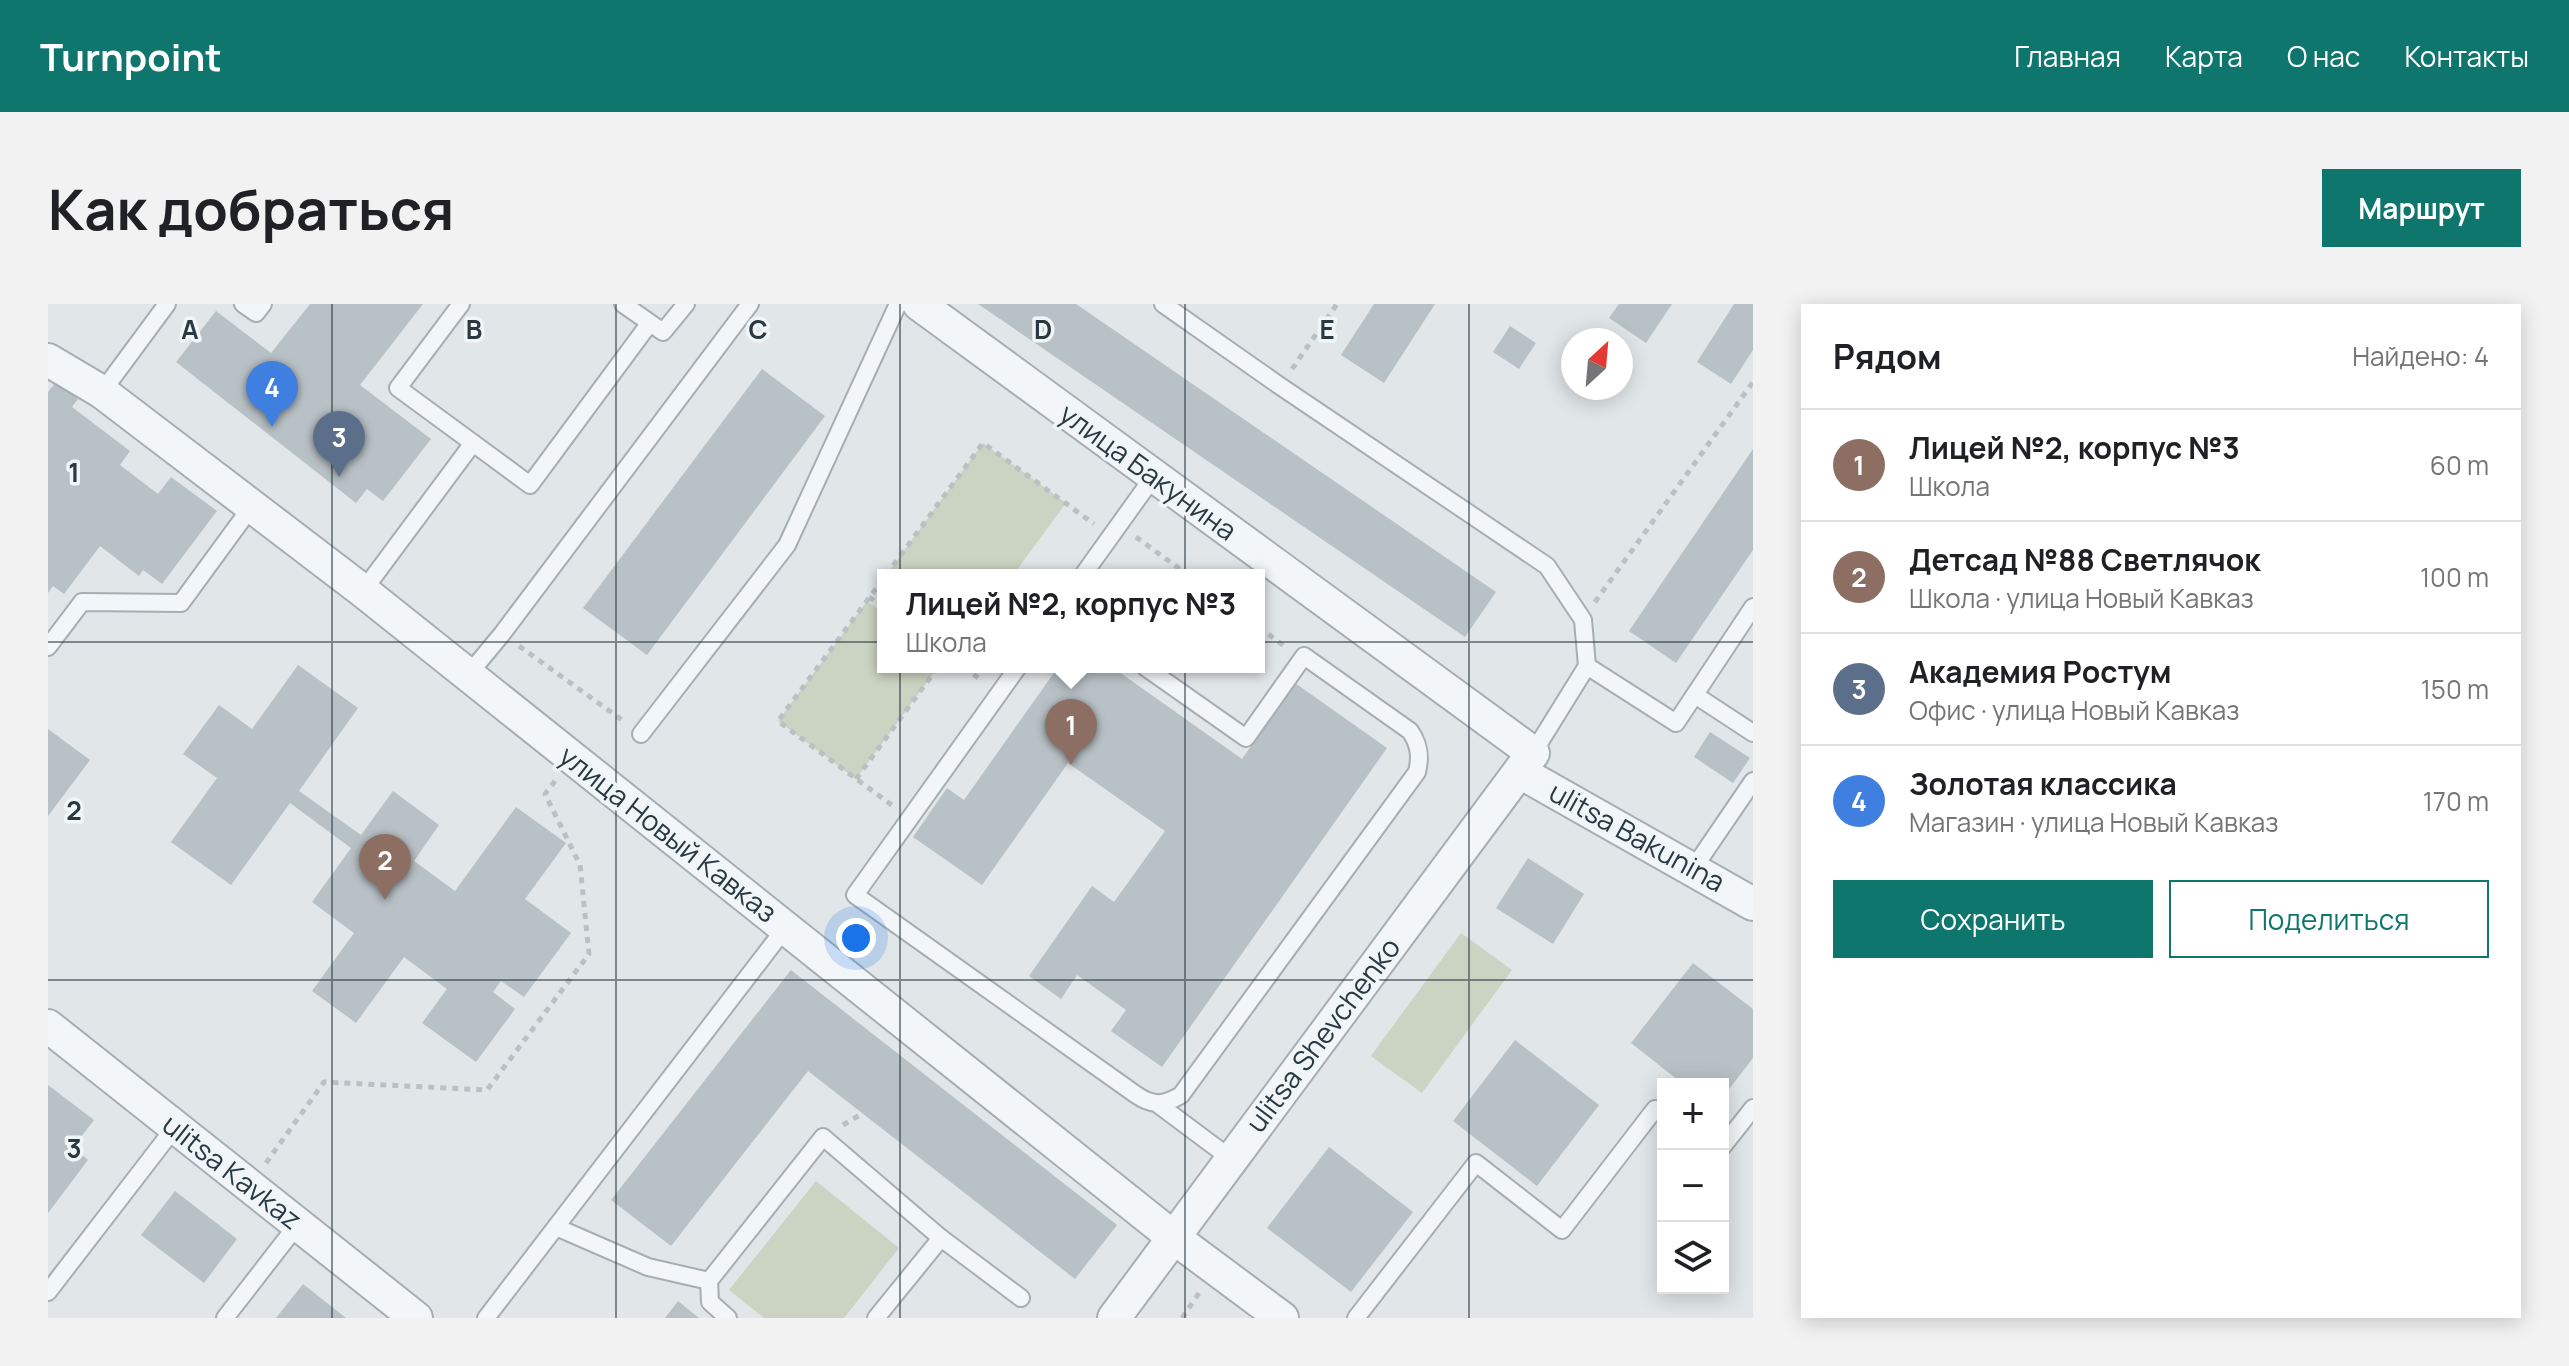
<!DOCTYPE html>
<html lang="ru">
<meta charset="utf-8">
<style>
:root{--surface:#fff;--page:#f2f2f2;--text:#202124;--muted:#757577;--line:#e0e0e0;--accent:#0f766e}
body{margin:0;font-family:Manrope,sans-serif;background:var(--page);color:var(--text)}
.controls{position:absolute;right:24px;bottom:24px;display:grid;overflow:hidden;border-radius:0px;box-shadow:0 4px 20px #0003}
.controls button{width:72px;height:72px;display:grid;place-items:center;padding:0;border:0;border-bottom:2px solid var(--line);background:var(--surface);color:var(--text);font:40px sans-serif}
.compass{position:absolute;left:1513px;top:24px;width:72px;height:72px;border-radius:50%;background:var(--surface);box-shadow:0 4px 20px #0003;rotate:26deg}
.you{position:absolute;left:808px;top:634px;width:28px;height:28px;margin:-20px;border:6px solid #fff;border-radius:50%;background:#1a73e8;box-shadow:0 0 0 12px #1a73e833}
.badge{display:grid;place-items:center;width:52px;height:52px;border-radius:50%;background:var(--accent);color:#fff;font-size:26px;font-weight:700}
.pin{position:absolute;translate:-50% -66px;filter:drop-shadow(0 2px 4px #0008)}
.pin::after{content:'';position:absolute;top:42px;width:28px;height:24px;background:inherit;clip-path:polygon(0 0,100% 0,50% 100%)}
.popup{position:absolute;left:829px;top:265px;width:388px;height:104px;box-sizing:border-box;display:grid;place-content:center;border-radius:0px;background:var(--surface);filter:drop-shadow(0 2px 6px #0005);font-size:26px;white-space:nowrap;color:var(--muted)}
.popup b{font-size:30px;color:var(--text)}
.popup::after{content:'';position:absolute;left:50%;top:100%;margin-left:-16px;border:16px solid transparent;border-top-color:var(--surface)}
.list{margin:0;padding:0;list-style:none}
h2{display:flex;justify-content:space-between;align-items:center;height:104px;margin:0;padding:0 32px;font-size:34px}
h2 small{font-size:26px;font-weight:400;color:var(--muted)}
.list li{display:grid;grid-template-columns:52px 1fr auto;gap:24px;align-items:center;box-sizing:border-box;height:112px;padding:0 32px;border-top:2px solid var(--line)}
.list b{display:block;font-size:30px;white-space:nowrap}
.list p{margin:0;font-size:26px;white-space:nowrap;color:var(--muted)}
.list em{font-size:26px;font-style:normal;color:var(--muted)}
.actions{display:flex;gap:16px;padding:24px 32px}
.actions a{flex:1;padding:18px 0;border:2px solid var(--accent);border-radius:0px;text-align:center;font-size:28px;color:var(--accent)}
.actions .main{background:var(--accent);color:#fff}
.icon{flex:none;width:44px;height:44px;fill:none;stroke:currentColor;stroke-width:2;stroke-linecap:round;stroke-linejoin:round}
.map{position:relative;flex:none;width:1705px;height:1014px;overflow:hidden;border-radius:0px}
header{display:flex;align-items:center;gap:48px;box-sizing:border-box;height:112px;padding:0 40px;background:var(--accent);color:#fff}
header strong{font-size:38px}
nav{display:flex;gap:44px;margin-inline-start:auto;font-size:28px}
.intro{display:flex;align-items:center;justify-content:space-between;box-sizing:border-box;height:192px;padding:0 48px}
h1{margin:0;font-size:56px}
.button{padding:20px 36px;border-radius:0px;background:var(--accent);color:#fff;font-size:28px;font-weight:700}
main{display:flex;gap:48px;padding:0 48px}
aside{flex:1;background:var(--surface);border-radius:0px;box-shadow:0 4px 20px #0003}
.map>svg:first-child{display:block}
.green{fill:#cbd3c2}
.building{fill:#b8c1c6}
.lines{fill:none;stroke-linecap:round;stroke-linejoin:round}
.lane-casing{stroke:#a6aeb3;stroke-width:20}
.street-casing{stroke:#a6aeb3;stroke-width:36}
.path{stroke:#bac1c5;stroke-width:5;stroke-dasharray:6 6;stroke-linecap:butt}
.lane{stroke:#f3f6f8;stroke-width:16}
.street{stroke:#f3f6f8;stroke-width:32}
.grid{fill:none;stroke:#293841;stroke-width:2;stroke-opacity:0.55}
.labels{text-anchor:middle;stroke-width:7;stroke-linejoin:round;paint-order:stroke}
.street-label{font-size:28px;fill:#293841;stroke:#f0f5f7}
.grid-label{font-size:26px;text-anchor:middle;font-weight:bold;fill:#293841;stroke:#f0f5f7;stroke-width:7;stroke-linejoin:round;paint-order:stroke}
</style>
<header>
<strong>Turnpoint</strong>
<nav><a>Главная</a><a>Карта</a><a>О нас</a><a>Контакты</a></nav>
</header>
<div class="intro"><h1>Как добраться</h1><a class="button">Маршрут</a></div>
<main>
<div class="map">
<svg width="1705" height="1014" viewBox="0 0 1705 1014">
<rect width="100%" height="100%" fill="#e1e6e9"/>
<g class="green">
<path d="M935 139 1018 199 965 271H838Z"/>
<path d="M819 297 835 309V363H890L808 475 730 417Z"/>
<path d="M1413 629 1464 666 1374 789 1323 752Z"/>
<path d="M768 877 851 944 796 1014H716L681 986Z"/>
</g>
<g class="building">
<path d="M262 0H375L312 81 383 135 335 197 319 185 308 199 128 58 168 7 223 49Z"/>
<path d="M930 0H1028L1448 288 1417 333Z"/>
<path d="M1326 0H1387L1336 79 1293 51Z"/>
<path d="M1571 0H1624L1598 39 1561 14Z"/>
<path d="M1686 0H1705V46L1683 80 1649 58Z"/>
<path d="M1462 22 1488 39 1471 65 1445 48Z"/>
<path d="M714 65 777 112 599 351 535 304Z"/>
<path d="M8 78 30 95 24 103 82 147 72 161 110 190 123 173 169 207 114 280 95 266 91 272 52 242 16 290 5 282 0 289V88Z"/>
<path d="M1705 145V246L1628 359 1581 327Z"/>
<path d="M250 361 310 404 251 487 313 531 345 487 391 521 366 557 407 587 468 503 518 539 477 595 523 629 476 693 453 677 445 688 467 705 428 758 374 719 399 685 356 653 308 719 264 687 306 629 264 598 303 544 242 499 183 581 123 538 169 474 135 450 171 401 204 425Z"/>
<path d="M1010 363H1064L1194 455 1247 379 1339 444 1114 763 1063 727 1078 706 1029 671 1013 695 981 672 1044 582 1066 598 1117 527 1020 459 934 581 865 533 899 484 916 496Z"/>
<path d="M0 425 42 456 0 512Z"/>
<path d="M1662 428 1702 454 1685 479 1646 453Z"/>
<path d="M1480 554 1536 590 1505 640 1448 604Z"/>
<path d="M1645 659 1705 705V754L1675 793V780H1635L1583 739Z"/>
<path d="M743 666 1069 921 1027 975 760 767 623 942 563 896Z"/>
<path d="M1467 736 1551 801 1489 882 1405 817Z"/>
<path d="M0 781 46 816 25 843 40 856 0 909Z"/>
<path d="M1281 843 1365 908 1303 988 1219 924Z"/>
<path d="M127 887 189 935 156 979 93 931Z"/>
<path d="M255 980 298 1014H228Z"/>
<path d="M630 997 651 1014H617Z"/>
</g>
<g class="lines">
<g class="lane-casing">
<g id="lane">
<path d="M195 0 208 9 215 0"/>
<path d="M575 0 615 28 638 0"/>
<path d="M1115 0 1232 82 1499 262 1535 316 1539 362 1485 449"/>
<path d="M54 88 119 0"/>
<path d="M425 139 482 181 601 20"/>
<path d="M1035 271 1106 172"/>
<path d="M315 287 425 139 350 84 413 0"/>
<path d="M0 343 34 298 133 299 204 202"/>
<path d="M1539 362 1628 419 1705 303"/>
<path d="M970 363 807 591 1087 790C1104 802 1115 802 1133 791L1369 468C1373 452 1371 440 1362 427L1256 352 1198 434 1097 363"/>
<path d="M420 371 454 330 702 0"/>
<path d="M1647 391 1705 429"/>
<path d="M593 430 739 241 850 0"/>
<path d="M1645 565 1705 477"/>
<path d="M1111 801 1182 854"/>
<path d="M1675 842 1705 804"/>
<path d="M508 923 600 963 661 977 775 833 893 934 828 1014"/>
<path d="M893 934 973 994"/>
<path d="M661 977 662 998 680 1014"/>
<path d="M0 988 127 823"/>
<path d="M177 1014 250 920"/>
<path d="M438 1014 738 623"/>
<path d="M1308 1014 1428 859 1514 926 1607 805 1615 811"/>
</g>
</g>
<g class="street-casing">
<g id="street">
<path d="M871 0 1485 449 1066 1014"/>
<path d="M0 56 54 88 315 287 1125 933 1234 1014"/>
<path d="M1472 468 1705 600"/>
<path d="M0 722 368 1014"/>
</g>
</g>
<g class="path">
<path d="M1244 65 1289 0"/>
<path d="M1088 233 1140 271"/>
<path d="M838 271 935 139 1046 220"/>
<path d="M835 275 730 417 845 502"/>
<path d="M821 293 835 303"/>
<path d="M1547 298 1705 78"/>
<path d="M1211 323 1236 342"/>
<path d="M471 342 577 418"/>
<path d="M916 363 934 377"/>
<path d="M808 475 890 363"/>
<path d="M795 821 815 809"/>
<path d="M218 859 276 778 439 786 541 650 532 561 497 490 507 477"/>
<path d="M1134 1014 1151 989"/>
</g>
<use href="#lane" class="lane"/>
<use href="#street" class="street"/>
</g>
<path class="grid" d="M284 0V1014M568 0V1014M852 0V1014M1137 0V1014M1421 0V1014M0 338H1705M0 676H1705"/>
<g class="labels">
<g class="street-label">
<text transform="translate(1100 168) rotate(36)" y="10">улица Бакунина</text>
<text transform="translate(620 530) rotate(38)" y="10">улица Новый Кавказ</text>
<text transform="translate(1589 533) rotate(29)" y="10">ulitsa Bakunina</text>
<text transform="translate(1275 731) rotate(-53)" y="10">ulitsa Shevchenko</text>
<text transform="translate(184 868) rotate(38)" y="10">ulitsa Kavkaz</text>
</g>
</g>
<g class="grid-label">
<text x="142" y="35">A</text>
<text x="426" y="35">B</text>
<text x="710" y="35">C</text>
<text x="995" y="35">D</text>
<text x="1279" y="35">E</text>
<text x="26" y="178">1</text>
<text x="26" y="516">2</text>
<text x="26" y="854">3</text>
</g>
</svg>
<div class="controls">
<button>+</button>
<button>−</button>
<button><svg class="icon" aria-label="layers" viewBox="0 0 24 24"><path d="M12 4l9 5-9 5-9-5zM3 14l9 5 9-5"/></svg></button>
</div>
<svg class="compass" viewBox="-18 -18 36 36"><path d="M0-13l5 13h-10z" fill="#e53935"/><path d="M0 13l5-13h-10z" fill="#757577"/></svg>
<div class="you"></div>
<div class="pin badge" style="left:1023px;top:461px;background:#8d6e63">1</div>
<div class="popup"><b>Лицей №2, корпус №3</b>Школа</div>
<div class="pin badge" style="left:337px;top:596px;background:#8d6e63">2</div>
<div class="pin badge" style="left:291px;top:173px;background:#5c6f8a">3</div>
<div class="pin badge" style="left:224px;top:123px;background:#3f7fe0">4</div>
</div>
<aside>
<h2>Рядом<small>Найдено: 4</small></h2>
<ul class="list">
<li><span class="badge" style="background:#8d6e63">1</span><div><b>Лицей №2, корпус №3</b><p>Школа</p></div><em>60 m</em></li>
<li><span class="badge" style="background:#8d6e63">2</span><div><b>Детсад №88 Светлячок</b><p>Школа · улица Новый Кавказ</p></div><em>100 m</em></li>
<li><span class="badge" style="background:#5c6f8a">3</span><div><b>Академия Ростум</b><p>Офис · улица Новый Кавказ</p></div><em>150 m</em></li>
<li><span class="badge" style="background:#3f7fe0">4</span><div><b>Золотая классика</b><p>Магазин · улица Новый Кавказ</p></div><em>170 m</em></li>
</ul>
<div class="actions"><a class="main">Сохранить</a><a>Поделиться</a></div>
</aside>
</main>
